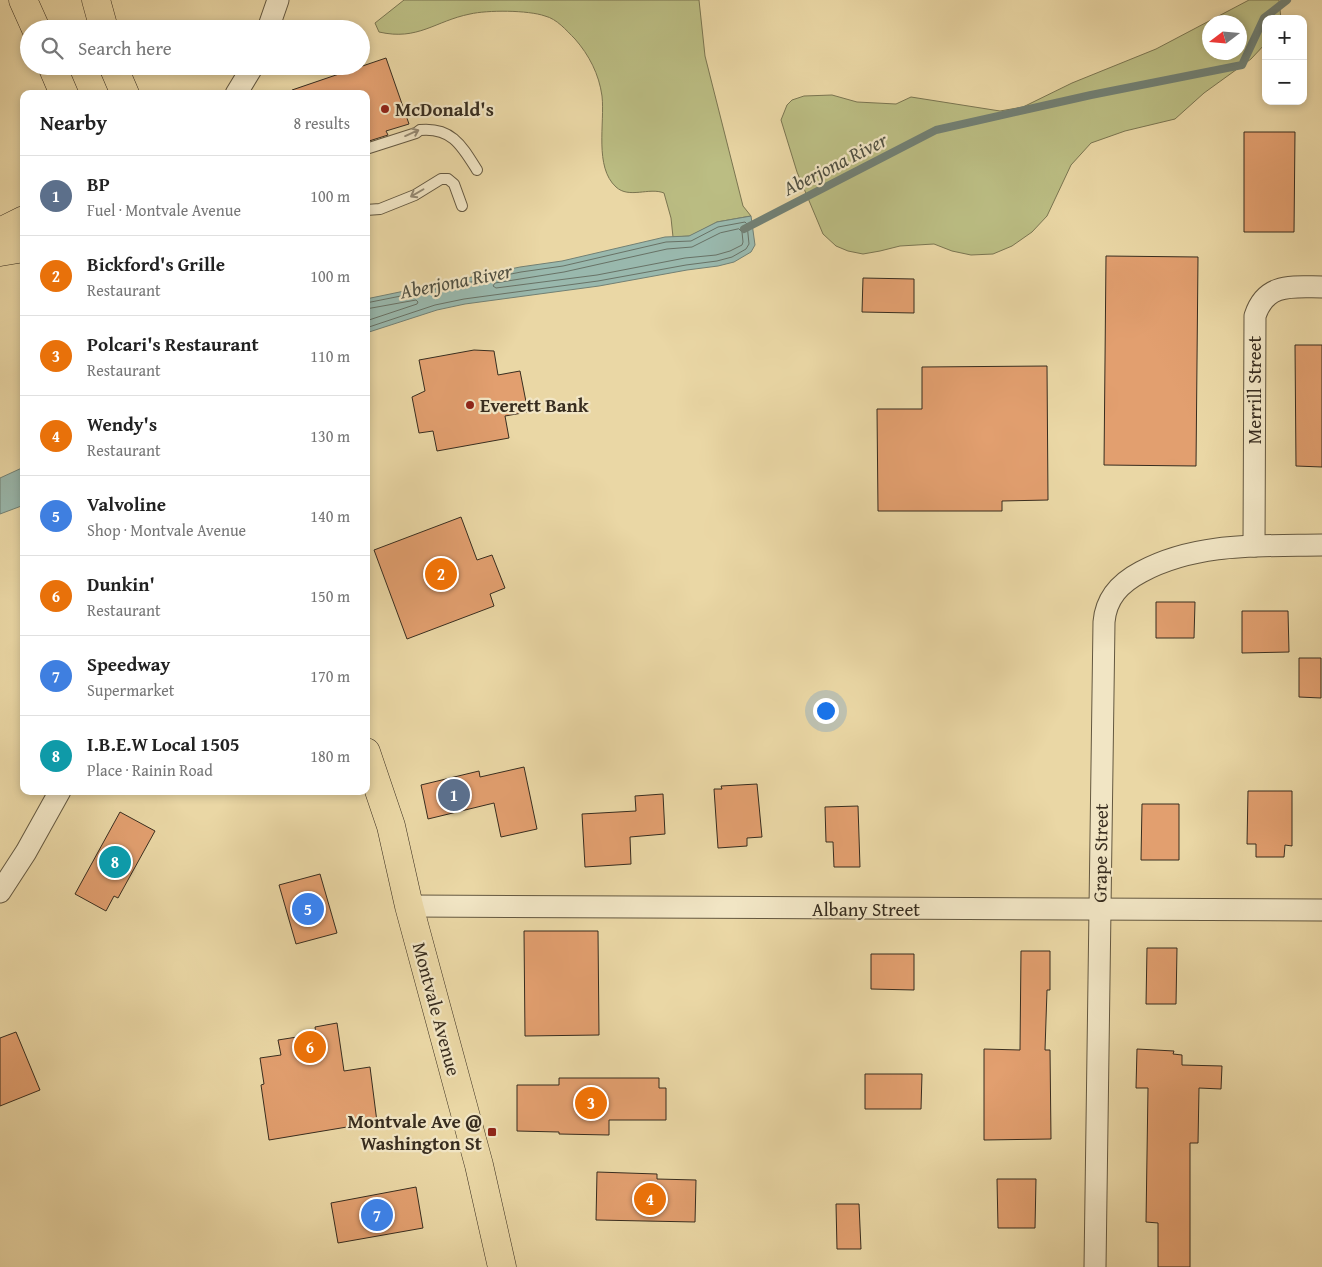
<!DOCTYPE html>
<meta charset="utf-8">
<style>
:root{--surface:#fff;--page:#f2f2f2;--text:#222;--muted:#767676;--line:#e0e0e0;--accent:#7c3aed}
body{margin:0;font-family:"Gentium Book Plus",serif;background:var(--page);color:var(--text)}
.controls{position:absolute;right:15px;top:15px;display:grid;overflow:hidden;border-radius:10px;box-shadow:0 2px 8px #0003}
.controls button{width:45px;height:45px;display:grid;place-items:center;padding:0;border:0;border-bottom:1px solid var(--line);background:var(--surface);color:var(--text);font:25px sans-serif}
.compass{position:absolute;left:1202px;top:15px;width:45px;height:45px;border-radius:50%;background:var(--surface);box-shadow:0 2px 8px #0003;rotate:254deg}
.you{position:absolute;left:825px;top:710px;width:18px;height:18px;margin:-12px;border:4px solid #fff;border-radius:50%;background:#1a73e8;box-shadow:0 0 0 8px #1a73e833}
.badge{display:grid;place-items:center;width:32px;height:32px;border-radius:50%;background:var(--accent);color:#fff;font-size:16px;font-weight:700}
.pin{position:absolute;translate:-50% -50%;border:2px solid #fff;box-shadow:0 1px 5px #0006}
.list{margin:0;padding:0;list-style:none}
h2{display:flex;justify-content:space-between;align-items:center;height:65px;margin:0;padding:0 20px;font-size:21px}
h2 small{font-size:16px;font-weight:400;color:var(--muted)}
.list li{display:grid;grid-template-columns:32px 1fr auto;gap:15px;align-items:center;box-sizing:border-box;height:80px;padding:0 20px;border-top:1px solid var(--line)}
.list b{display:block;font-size:19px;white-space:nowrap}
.list p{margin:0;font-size:16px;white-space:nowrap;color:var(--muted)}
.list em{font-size:16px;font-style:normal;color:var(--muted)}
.icon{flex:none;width:28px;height:28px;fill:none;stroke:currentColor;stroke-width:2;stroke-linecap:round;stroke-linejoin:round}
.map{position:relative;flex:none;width:1322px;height:1267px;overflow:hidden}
.search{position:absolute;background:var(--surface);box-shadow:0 2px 8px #0003;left:20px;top:20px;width:350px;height:55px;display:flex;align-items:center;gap:12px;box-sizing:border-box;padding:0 18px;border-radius:28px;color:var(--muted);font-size:19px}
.panel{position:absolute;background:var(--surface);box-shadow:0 2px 8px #0003;left:20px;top:90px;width:350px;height:705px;border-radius:10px}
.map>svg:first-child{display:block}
.green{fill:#bbbd83;stroke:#7a7551;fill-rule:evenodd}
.water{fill:#99b8ad;stroke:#728074}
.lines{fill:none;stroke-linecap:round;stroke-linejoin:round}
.shore{stroke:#687266;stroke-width:1}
.stream{stroke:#728074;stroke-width:8}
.building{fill:#e29f6f;stroke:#382d1f}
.service-casing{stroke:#645840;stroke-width:12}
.minor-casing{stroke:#645840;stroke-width:23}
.primary-casing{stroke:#382d1f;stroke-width:29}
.motorway-casing{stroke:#382d1f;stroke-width:29}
.service{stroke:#f1e5c4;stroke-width:10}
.minor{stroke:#f1e5c4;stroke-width:21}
.primary{stroke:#ead7a5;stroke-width:28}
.motorway{stroke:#ead7a5;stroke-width:28}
.oneway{stroke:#948972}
.poi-dot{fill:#8f2418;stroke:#f1e5c4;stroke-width:2}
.labels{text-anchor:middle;stroke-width:4.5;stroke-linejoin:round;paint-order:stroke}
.poi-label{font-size:19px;font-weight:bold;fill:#382d1f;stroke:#f1e5c4;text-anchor:start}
.street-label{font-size:19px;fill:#382d1f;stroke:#f1e5c4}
.water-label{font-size:20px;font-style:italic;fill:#505042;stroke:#f1e5c4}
</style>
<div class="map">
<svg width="1322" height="1267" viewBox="0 0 1322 1267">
<rect width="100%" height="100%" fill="#ead7a5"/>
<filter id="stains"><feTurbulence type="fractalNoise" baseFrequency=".004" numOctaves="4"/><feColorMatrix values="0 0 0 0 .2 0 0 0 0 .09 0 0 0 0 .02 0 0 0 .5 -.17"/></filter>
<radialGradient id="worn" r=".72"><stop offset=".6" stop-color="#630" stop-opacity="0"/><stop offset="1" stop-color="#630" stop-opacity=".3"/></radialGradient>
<g class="green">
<path d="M404 0H699L705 56 743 206 751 216 717 222 690 236 673 237 671 218 664 193C649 187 629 199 616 187 594 167 605 123 602 96 599 74 589 55 575 39 566 30 557 19 545 16 528 10 487 10 470 14 435 21 418 41 379 32L375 23Z"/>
<path d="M1249 0H1279L1281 19H1266V43L1251 59 1204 93 1175 119 1125 131 1091 143 1071 165 1047 216 1032 232 1012 246 993 254 971 255 952 251 934 244 900 246 880 251 863 254 848 251 836 246 823 234 797 172 781 120 787 105 792 100 804 96 832 95 857 102 896 104 911 97 1000 111 1023 107 1072 83 1156 49ZM1210 22H1240V52H1210Z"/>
</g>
<g class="water">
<path d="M751 216 755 245 751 252 734 262 718 266 687 270 599 286 465 304 437 310 366 333V299L520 267 562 261 665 237 689 236 717 222Z"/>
<path d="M24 467V505L0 514V478Z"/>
</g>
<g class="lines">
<g class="shore">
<path d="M739 229 742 232 743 242 742 245 730 251 716 255 685 258 597 275 496 288 493 286 495 283 564 272 667 249 692 247 720 233Z"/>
<path d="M366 303 521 272 563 266 666 242 691 241 718 227 745 222 747 224 749 244 746 249 732 257 717 261 686 265 598 281 464 299 435 305 366 328"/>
<path d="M366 309 416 300 418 302 417 304 366 321"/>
</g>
<path class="stream" d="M744 229 936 130 1091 95 1242 65 1264 18 1287 0"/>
</g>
<g class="building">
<path d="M386 58 409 124 386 131 388 135 366 142V94H292V90Z"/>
<path d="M1244 132H1295L1294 232H1244Z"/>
<path d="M1106 256 1198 257 1196 466 1104 465Z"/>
<path d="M863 278 914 279V313L862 312Z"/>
<path d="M1295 345H1322V467L1296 466Z"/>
<path d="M474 350 494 351 498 375 520 371 528 412 505 416 509 438 437 451 433 431 419 433 412 397 425 391 419 360Z"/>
<path d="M1047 366 1048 500 1002 501V511H878L877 409H922V367Z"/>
<path d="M461 517 477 560 492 555 505 588 490 594 494 606 407 639 374 550Z"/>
<path d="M1156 602H1195L1194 638H1156Z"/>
<path d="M1242 611H1288L1289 652 1242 653Z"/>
<path d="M1299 658H1321V698L1299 697Z"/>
<path d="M524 767 537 829 501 837 494 803 428 819 421 785 479 771 480 777Z"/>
<path d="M757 784 762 837 747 838V846L718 848 714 789H722L721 786Z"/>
<path d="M1248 791H1292V846L1285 845 1284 857H1256V844H1247Z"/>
<path d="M663 794 665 834 630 837 631 864 585 867 582 814 636 811 635 796Z"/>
<path d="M1142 804H1179V860H1141Z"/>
<path d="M858 806 860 867H834L833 842H826L825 807Z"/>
<path d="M120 812 155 831 118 898 114 896 106 911 75 894Z"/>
<path d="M320 874 337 933 296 944 279 885Z"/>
<path d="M524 931H598L599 1035 525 1036Z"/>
<path d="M1147 948H1177L1176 1004H1146Z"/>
<path d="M1021 951H1050V990H1047L1045 1050H1050L1051 1139 984 1140V1049L1020 1050Z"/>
<path d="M871 954H914V990L871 989Z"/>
<path d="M337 1023 344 1071 370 1067 377 1122 269 1140 261 1085 264 1084 260 1058 281 1055 278 1040 316 1034 315 1027Z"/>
<path d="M16 1032 40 1090 0 1106V1038Z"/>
<path d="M1137 1049 1174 1051 1173 1054 1182 1055V1065L1222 1066 1221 1089 1199 1088 1198 1143H1190V1267H1158V1223L1146 1222 1148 1088H1136Z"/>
<path d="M865 1074H922L921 1109H865Z"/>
<path d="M559 1078H659V1088H666V1120H609V1135L559 1134V1132L517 1131V1085H559Z"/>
<path d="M597 1172 657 1174V1179L696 1180 695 1222 596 1220Z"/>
<path d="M997 1179H1036L1035 1228H998Z"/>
<path d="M416 1187 423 1228 338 1243 331 1203Z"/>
<path d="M836 1204H859L861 1249H837Z"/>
</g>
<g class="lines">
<g class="service-casing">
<g id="service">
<path d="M366 149 416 133 420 130C452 127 462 146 477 170"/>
<path d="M366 210 380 209 415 195 441 179H448L454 184 462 206"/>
</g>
</g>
<g class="minor-casing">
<g id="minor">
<path d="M268 29 278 0"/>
<path d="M236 94 253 66"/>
<path d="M1254 546 1255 316C1266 282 1293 287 1322 287"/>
<path d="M0 892 26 852 60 791"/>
<path d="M409 906 1322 910"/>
<path d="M1095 1267 1104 622C1106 598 1120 583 1141 572 1197 542 1260 546 1322 545"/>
</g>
</g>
<g class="primary-casing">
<g id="primary">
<path d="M23 0 36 29"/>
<path d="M52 66 64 94"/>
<path d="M113 66 125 94"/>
<path d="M366 752 391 826 409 906 479 1165 502 1267"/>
</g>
</g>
<g class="motorway-casing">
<g id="motorway">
<path d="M96 0 104 29"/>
<path d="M113 66 114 68"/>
<path d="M0 232 24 220"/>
<path d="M0 252 24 248"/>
</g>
</g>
<use href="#service" class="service"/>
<use href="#minor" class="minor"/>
<use href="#primary" class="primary"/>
<use href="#motorway" class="motorway"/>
</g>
<defs><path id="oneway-shaft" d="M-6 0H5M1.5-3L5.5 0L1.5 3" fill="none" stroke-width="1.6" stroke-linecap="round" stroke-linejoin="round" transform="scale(1.25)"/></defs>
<g class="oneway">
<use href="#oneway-shaft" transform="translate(412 133) rotate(-24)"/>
<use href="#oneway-shaft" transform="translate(417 193) rotate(150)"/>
</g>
<g class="poi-dot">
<circle cx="385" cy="109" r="5"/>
<circle cx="470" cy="405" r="5"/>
<rect x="487" y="1127" width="10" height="10" rx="2.5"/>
</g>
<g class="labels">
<g class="poi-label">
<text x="395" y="116">McDonald's</text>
<text x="480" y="412">Everett Bank</text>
<text x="482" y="1128" text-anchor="end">Montvale Ave @<tspan x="482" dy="22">Washington St</tspan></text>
</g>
<g class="street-label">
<text transform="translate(1254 390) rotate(-90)" y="7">Merrill Street</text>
<text transform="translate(1100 853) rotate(-89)" y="7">Grape Street</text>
<text x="866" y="916">Albany Street</text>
<text transform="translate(437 1009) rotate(75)" y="7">Montvale Avenue</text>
</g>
<g class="water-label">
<text transform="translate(835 164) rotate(-27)" y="7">Aberjona River</text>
<text transform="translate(456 281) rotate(-11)" y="7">Aberjona River</text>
</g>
</g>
<rect width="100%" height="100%" filter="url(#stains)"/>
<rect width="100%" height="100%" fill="url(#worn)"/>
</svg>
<div class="controls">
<button>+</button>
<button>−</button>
</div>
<svg class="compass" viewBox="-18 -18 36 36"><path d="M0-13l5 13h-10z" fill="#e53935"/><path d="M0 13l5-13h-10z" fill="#767676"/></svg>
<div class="you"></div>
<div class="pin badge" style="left:454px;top:795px;background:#5c6f8a">1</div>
<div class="pin badge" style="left:441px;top:574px;background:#e8710a">2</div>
<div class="pin badge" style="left:591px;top:1103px;background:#e8710a">3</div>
<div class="pin badge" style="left:650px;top:1199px;background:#e8710a">4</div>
<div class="pin badge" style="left:308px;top:909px;background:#3f7fe0">5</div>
<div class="pin badge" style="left:310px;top:1047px;background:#e8710a">6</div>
<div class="pin badge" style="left:377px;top:1215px;background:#3f7fe0">7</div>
<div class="pin badge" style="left:115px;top:862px;background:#0f9aa8">8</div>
<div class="search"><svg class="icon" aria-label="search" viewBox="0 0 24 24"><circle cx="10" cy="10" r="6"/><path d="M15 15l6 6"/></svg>Search here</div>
<section class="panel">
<h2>Nearby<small>8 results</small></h2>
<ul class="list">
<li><span class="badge" style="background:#5c6f8a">1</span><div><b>BP</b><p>Fuel · Montvale Avenue</p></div><em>100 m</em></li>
<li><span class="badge" style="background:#e8710a">2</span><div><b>Bickford's Grille</b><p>Restaurant</p></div><em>100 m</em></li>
<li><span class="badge" style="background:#e8710a">3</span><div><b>Polcari's Restaurant</b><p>Restaurant</p></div><em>110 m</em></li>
<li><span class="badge" style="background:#e8710a">4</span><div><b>Wendy's</b><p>Restaurant</p></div><em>130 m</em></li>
<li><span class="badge" style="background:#3f7fe0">5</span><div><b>Valvoline</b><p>Shop · Montvale Avenue</p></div><em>140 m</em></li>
<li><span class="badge" style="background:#e8710a">6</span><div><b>Dunkin'</b><p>Restaurant</p></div><em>150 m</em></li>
<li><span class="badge" style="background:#3f7fe0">7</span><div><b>Speedway</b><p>Supermarket</p></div><em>170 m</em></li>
<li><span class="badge" style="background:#0f9aa8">8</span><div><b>I.B.E.W Local 1505</b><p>Place · Rainin Road</p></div><em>180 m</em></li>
</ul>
</section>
</div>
